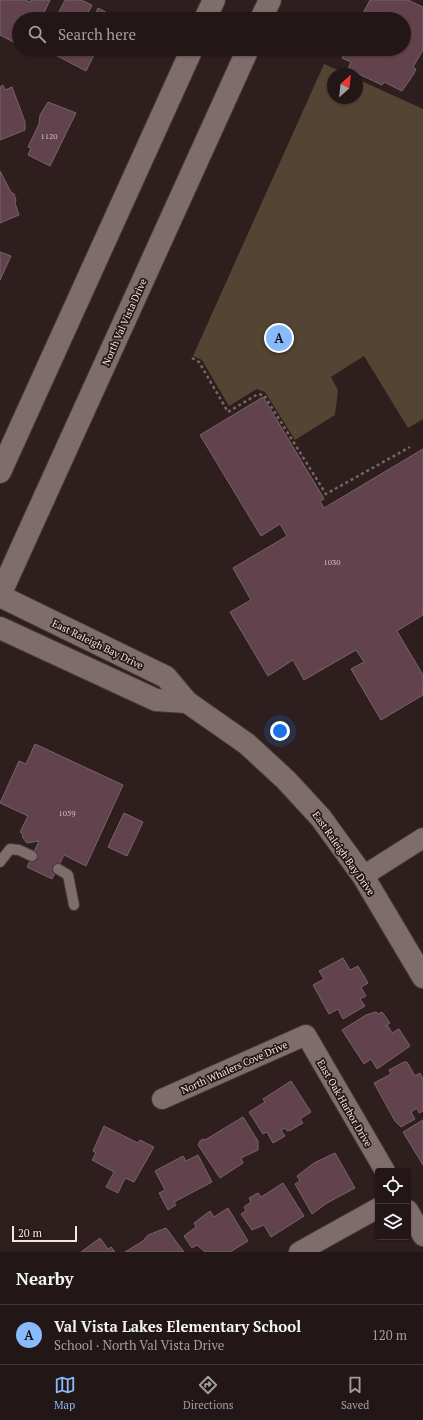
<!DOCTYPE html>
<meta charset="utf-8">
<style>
:root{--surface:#221716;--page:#2a201f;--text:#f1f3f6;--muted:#a29fa1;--line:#3f3635;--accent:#89bafc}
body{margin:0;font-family:"PT Serif",serif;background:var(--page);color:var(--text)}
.controls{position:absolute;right:12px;bottom:12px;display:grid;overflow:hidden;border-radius:4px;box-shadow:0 1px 3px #0004}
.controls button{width:36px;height:36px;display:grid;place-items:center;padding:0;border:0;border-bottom:1px solid var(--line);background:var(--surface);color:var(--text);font:20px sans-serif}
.compass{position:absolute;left:327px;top:68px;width:36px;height:36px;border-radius:50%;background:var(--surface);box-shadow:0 1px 3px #0004;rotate:27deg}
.scale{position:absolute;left:12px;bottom:10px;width:65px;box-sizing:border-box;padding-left:4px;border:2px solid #f2e7e6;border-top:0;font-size:11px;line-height:14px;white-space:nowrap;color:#f2e7e6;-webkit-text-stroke:3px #241615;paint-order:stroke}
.you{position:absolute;left:280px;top:731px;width:14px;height:14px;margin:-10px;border:3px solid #fff;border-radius:50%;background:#1a73e8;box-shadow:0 0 0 6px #1a73e833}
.badge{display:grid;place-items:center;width:26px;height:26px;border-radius:50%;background:var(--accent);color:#111;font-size:13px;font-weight:700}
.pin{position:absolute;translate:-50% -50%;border:2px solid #fff;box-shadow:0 1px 4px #0006}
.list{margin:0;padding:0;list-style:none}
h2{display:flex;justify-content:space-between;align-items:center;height:52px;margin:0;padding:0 16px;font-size:17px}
h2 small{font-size:13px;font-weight:400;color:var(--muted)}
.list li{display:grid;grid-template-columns:26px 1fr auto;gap:12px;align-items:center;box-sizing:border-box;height:60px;padding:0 16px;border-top:1px solid var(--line)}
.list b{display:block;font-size:15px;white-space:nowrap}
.list p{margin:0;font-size:13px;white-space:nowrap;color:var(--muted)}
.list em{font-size:13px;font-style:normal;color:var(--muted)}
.icon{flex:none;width:22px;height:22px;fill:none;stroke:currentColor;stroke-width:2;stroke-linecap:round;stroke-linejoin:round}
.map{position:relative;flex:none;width:423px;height:1252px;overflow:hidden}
.search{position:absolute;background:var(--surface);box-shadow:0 1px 3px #0004;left:12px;right:12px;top:12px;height:44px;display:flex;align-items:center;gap:10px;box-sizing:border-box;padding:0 14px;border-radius:22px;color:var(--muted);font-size:15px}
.sheet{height:112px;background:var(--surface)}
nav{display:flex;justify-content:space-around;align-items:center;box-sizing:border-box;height:56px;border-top:1px solid var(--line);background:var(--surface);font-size:11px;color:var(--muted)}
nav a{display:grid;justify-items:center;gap:2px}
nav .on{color:var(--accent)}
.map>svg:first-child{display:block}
.green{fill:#534433}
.building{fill:#62424d;stroke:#75646a}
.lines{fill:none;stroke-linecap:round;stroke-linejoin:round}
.lane-casing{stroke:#463a39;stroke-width:12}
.street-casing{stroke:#463a39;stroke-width:22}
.secondary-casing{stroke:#463a39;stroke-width:24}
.path{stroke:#756766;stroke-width:2.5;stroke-dasharray:3 3;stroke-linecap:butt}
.lane{stroke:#7f6d6c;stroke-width:10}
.street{stroke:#7f6d6c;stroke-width:20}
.secondary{stroke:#7f6d6c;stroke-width:22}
.labels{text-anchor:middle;stroke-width:3.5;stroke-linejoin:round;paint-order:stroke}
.number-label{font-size:8px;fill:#cebec0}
.street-label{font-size:10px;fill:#f2e7e6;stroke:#241615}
</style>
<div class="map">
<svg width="423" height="1252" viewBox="0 0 423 1252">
<rect width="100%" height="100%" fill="#2e1f1e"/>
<path class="green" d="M324 64 346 74H333V98H357V79L423 109V419L408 428 364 356 331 377 338 390 335 415 295 440 265 392 257 389 229 406 202 360 193 356Z"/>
<g class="building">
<path d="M0 0H25L30 2 31 0H50L41 19H19V45L0 35Z"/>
<path d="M65 0H81L92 5 85 19H59L60 15 58 14Z"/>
<path d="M370 0H408L423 7V50L413 67 416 69 413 75 402 91 384 82 382 85 348 69 351 62 342 58 347 49H404V19L361 17Z"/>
<path d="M98 8 113 16 111 19H93Z"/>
<path d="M44 49H97L86 71Z"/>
<path d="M3 85 5 90 12 87 25 122V130L0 140V87Z"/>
<path d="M48 102 76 113 50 166 28 155 31 148 28 147 39 124 40 115Z"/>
<path d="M0 171 11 192 14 194 16 200 15 203 19 215 0 223Z"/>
<path d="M0 252 11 256 0 280Z"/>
<path d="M263 397 323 497 324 499 320 501 324 508 423 449V615L397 631 423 675V695L381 720 351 669 364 662 356 650 304 680 293 660 268 676 230 612 251 600 233 568 287 536 280 524 261 536 200 435Z"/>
<path d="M35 744 123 785 86 866 64 855 52 879 27 867 39 841 27 843 23 838 22 833 20 832 28 816 0 803 19 761 26 764Z"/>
<path d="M124 813 143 822 127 856 108 847Z"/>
<path d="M343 958 350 970 358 966 368 983 361 987 366 996 360 999 365 1006 343 1019 338 1009 329 1014 313 985 324 979 319 971Z"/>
<path d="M376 1012 378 1014 382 1012 390 1023 385 1026H388L392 1033 399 1029 410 1046 377 1069 371 1059 364 1064 342 1030 366 1015Z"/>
<path d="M404 1062H407L415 1076 420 1073 423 1079V1111L419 1113 417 1108 411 1112 415 1119 401 1127 395 1121 374 1083 391 1074 389 1070Z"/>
<path d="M291 1081 311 1112 300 1119 303 1123 291 1130 287 1131 285 1128 281 1130 285 1136 273 1143 267 1132 263 1134 249 1112 265 1102 263 1099Z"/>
<path d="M243 1117 258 1141V1150L241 1158 243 1163 220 1178 198 1145 200 1141 203 1139 205 1140Z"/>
<path d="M423 1120V1165L403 1132Z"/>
<path d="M104 1126 138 1143 140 1140 154 1147 134 1182 125 1178 118 1193 106 1187 114 1172 92 1160 96 1153 93 1151Z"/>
<path d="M335 1153 355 1188 327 1203 312 1214 295 1184 300 1181 297 1176 314 1163Z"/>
<path d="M198 1155 212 1182 174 1202 176 1205 168 1210 159 1193 165 1190 155 1171 183 1156 186 1161Z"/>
<path d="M283 1183 304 1216 271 1237 264 1225 252 1230 241 1214 246 1211 244 1207 251 1202 249 1198 258 1193 261 1197Z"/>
<path d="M228 1208 248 1241 230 1252H205L197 1245 192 1248 184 1236 196 1227 194 1223 210 1211 214 1217Z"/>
<path d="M166 1228 184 1252H125L143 1241 148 1235Z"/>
<path d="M100 1238 108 1249 111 1247 115 1252H81Z"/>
</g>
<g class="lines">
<g class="lane-casing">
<g id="lane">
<path d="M0 862 10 849 19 850 32 856"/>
<path d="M58 869 68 875 74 905"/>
</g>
</g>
<g class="street-casing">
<g id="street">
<path d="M363 876 423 838"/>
<path d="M162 1099 306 1035 385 1171"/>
<path d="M408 1210 423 1236"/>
<path d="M299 1252 378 1208"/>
</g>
</g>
<g class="secondary-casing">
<g id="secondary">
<path d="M205 19 214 0"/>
<path d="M261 19 270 0"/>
<path d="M0 472 192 49"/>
<path d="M0 595 248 49"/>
<path d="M0 596 166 677 187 702 247 744 286 780 321 818 363 876 423 977"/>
<path d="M0 628 156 700 187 702"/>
</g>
</g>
<path class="path" d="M192 358 199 362 228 412 258 394 264 395 326 494 410 447"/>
<use href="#lane" class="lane"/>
<use href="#street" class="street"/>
<use href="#secondary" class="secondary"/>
</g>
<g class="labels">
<g class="number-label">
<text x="49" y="139">1120</text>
<text x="332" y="565">1030</text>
<text x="67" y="816">1059</text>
</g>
<g class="street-label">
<text transform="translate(124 322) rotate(-66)" y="4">North Val Vista Drive</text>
<text transform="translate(98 644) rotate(26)" y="4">East Raleigh Bay Drive</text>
<text transform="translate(344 853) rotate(55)" y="4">East Raleigh Bay Drive</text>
<text transform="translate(234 1067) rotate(-24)" y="4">North Whalers Cove Drive</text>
<text transform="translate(345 1103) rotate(60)" y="4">East Oak Harbor Drive</text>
</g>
</g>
</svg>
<div class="controls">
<button><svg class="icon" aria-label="locate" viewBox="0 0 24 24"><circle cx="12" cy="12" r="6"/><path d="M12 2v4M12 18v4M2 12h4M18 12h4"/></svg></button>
<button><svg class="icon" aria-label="layers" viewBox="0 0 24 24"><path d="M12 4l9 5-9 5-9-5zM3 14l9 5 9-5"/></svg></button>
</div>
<svg class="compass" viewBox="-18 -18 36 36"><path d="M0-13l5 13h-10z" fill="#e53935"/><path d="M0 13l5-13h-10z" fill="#a29fa1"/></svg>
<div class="scale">20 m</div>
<div class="you"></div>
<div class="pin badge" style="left:279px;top:338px">A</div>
<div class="search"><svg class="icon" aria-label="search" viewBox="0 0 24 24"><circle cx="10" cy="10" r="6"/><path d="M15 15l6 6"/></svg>Search here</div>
</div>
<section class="sheet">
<h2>Nearby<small></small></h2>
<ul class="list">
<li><span class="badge">A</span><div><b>Val Vista Lakes Elementary School</b><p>School · North Val Vista Drive</p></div><em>120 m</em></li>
</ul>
</section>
<nav>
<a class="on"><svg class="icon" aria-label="map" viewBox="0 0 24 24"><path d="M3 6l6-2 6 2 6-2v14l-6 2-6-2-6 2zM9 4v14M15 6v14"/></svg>Map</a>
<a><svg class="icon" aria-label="directions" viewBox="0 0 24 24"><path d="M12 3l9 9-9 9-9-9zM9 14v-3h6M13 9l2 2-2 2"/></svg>Directions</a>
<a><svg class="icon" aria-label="saved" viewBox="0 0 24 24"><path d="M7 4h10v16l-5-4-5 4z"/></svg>Saved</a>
</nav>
